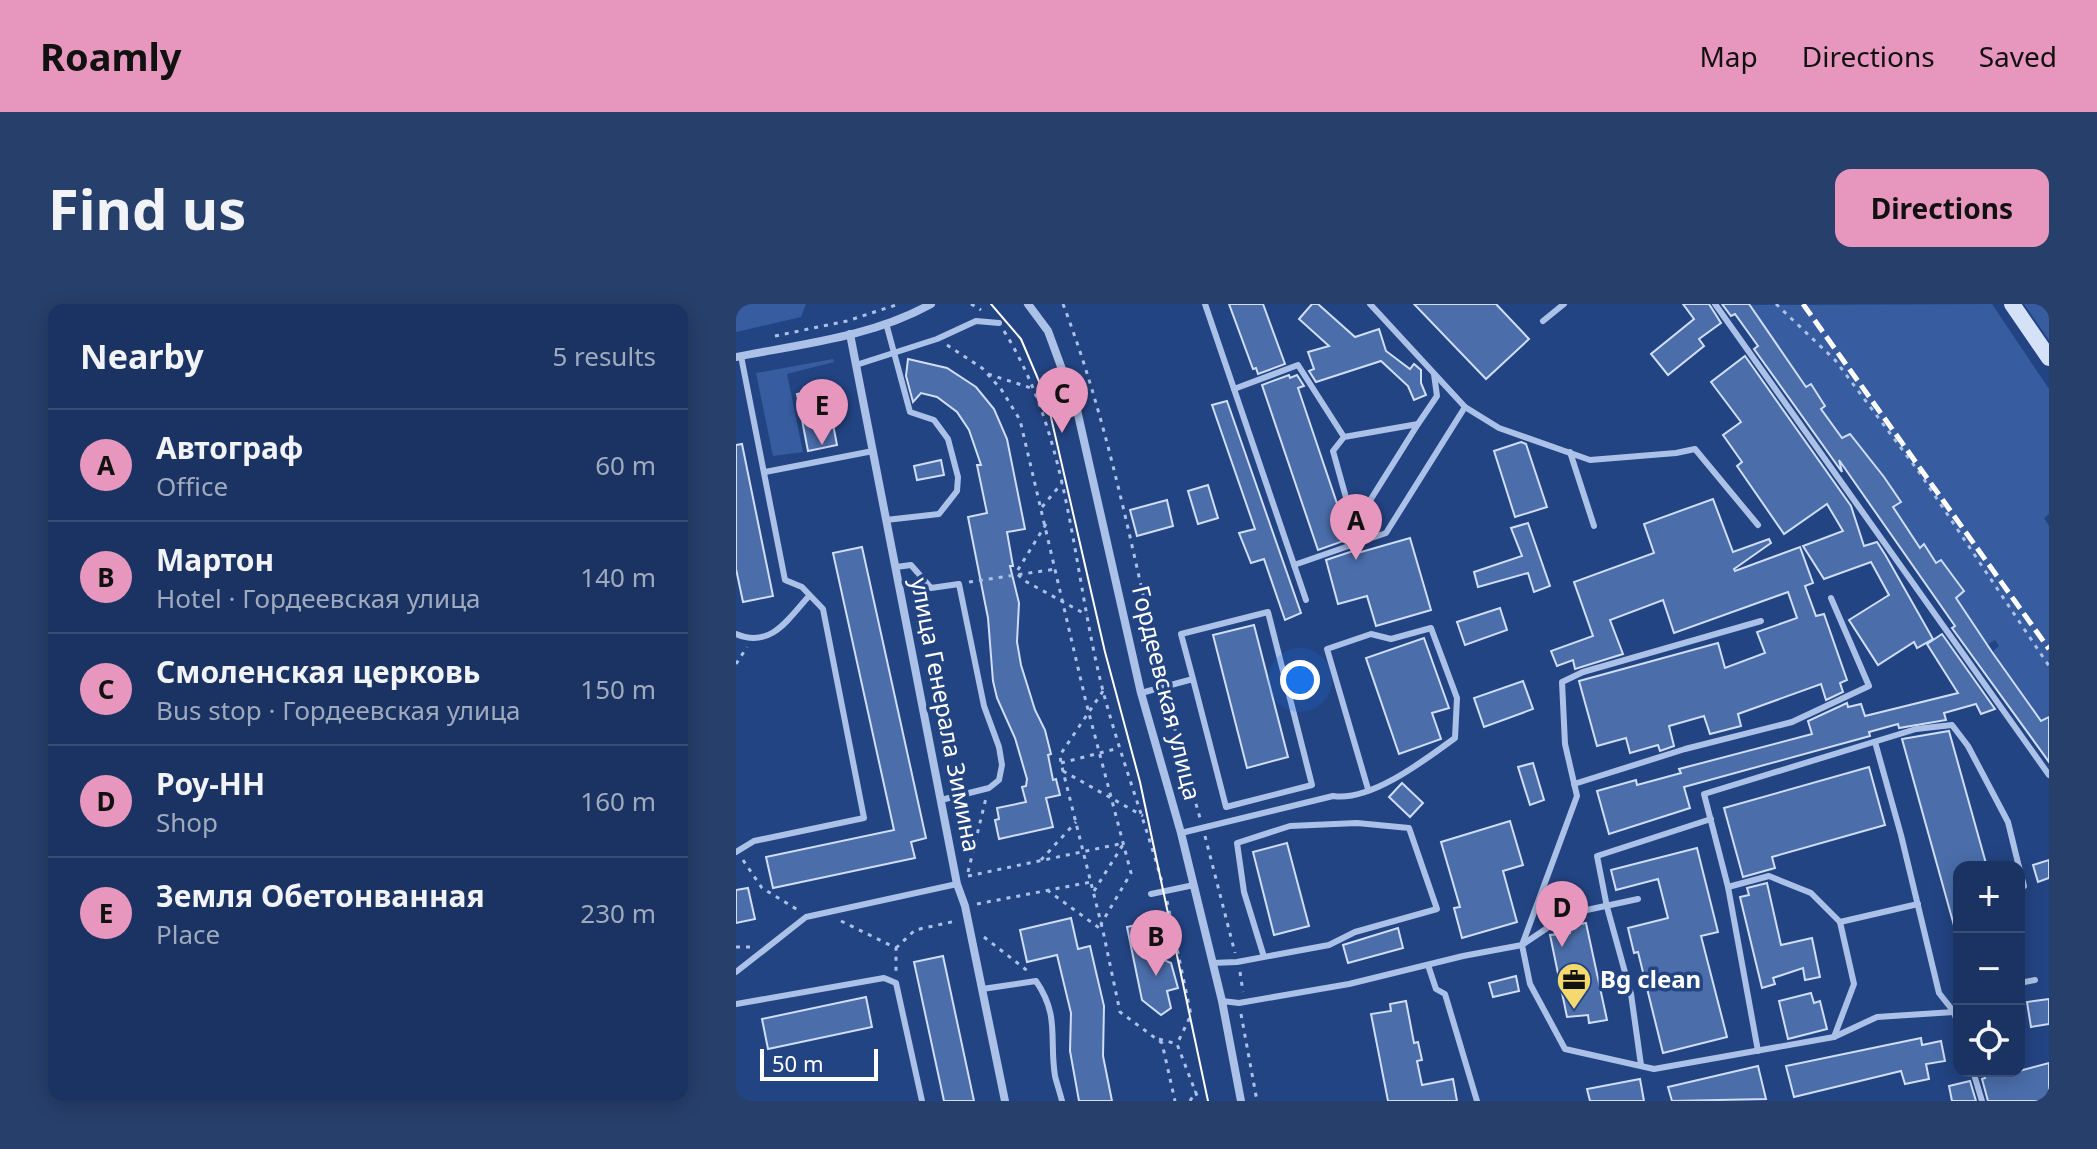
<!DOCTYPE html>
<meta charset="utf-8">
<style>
:root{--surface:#1a3362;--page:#273f6b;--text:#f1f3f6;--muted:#9faabe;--line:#384e77;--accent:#e797bd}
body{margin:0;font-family:"Noto Sans",sans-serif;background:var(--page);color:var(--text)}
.controls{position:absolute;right:24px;bottom:24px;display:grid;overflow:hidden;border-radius:16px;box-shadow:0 4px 20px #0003}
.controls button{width:72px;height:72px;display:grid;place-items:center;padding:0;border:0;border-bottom:2px solid var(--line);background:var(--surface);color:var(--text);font:40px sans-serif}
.scale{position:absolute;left:24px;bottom:20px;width:118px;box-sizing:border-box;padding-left:8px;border:4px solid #fff;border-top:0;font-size:22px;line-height:28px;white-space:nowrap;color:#fff;-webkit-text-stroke:6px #234483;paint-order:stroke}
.you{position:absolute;left:564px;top:376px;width:28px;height:28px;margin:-20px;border:6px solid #fff;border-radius:50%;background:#1a73e8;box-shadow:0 0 0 12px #1a73e833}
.badge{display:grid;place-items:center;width:52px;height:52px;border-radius:50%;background:var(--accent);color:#111;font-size:26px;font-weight:700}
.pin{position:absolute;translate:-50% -66px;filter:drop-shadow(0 2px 4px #0008)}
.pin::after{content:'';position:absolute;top:42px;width:28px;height:24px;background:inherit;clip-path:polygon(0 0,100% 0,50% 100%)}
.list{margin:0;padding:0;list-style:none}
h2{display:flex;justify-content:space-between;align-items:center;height:104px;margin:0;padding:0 32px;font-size:34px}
h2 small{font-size:26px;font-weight:400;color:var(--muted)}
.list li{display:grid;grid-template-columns:52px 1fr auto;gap:24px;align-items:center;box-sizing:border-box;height:112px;padding:0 32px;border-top:2px solid var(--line)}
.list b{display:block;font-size:30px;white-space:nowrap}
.list p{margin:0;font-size:26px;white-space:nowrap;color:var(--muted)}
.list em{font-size:26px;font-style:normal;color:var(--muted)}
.icon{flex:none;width:44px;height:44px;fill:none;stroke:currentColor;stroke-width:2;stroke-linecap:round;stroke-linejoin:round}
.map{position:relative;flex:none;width:1313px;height:797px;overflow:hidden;border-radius:16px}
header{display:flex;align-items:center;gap:48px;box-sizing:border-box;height:112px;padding:0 40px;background:var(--accent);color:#111}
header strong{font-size:38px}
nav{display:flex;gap:44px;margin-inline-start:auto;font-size:28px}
.intro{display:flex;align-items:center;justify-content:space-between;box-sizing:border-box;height:192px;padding:0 48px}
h1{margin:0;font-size:56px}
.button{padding:20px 36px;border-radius:16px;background:var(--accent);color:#111;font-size:28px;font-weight:700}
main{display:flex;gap:48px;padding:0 48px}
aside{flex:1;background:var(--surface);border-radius:16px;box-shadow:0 4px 20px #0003}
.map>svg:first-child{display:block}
.green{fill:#375da0}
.building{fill:#4b6eab;stroke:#cfddf6;stroke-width:2}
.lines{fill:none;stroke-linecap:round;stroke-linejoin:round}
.path{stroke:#abc1e8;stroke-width:3;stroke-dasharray:4 6;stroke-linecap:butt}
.service{stroke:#abc1e8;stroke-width:6}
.minor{stroke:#abc1e8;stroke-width:8}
.secondary{stroke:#d5e1f7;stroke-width:16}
.tram{stroke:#fff;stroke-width:2}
.rail{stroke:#fff;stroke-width:5;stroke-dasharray:14 6;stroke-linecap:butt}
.labels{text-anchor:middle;stroke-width:7;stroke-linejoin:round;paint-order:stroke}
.street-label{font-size:24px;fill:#fff;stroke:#234483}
.poi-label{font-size:24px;font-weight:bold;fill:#fff;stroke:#234483;text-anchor:start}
</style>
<header>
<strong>Roamly</strong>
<nav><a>Map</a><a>Directions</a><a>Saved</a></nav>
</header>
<div class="intro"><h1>Find us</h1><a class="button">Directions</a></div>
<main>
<aside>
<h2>Nearby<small>5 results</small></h2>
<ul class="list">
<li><span class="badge">A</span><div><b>Автограф</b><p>Office</p></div><em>60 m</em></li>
<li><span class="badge">B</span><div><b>Мартон</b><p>Hotel · Гордеевская улица</p></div><em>140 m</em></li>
<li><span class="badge">C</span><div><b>Смоленская церковь</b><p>Bus stop · Гордеевская улица</p></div><em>150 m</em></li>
<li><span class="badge">D</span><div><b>Роу-НН</b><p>Shop</p></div><em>160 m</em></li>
<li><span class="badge">E</span><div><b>Земля Обетонванная</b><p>Place</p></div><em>230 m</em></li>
</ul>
</aside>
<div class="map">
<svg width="1313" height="797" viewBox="0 0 1313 797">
<rect width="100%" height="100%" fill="#234483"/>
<g class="green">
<path d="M0 0H70L65 13 0 28Z"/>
<path d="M1256 0 1313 85V210L1308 214 1313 222V413L1305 417 1256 348 1263 342 1259 336 1252 340 1220 294 1228 287 1205 257 1196 261 1188 250 1193 247 1189 241 1184 244 1157 203 1165 198 1134 155 1129 157 1123 142 1115 130 1106 134 1085 105 1089 101 1075 81 1070 83 1012 1Z"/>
<path d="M1288 0H1311L1313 3V36Z"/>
<path d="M97 55 98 58 51 70 67 148 37 152 20 69Z"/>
</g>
<g class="building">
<path d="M493 0H527L549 60 522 70 520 64 517 65Z"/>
<path d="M576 0H582L619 33 643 25 650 47 674 65 678 60 685 66V79L690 91 678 96 672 82 645 57 580 78 573 67 578 65 572 48 593 42 563 15Z"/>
<path d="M678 0H760L793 35 750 75Z"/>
<path d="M947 0H973L985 19 963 35 968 42 932 71 915 50 958 15Z"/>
<path d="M986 0H1013L1070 83 1075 80 1089 102 1085 105 1106 134 1114 130 1148 173 1165 198 1157 203 1184 244 1188 240 1200 259 1205 256 1228 287 1220 294 1256 348 1305 417 1313 413V458L1216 324 1219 322 1103 156 1106 168 1018 45 1022 42 999 10 995 12Z"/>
<path d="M1009 52 1115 202 1128 242 1141 238 1150 252 1197 335 1181 344 1178 338 1142 361 1113 316 1153 291 1135 258 1088 275 1067 242 1107 227 1091 200 1048 230 1001 162 1006 158 987 131 1005 118 975 78Z"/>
<path d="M172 55 211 64 240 83 258 105 271 135 289 225 271 228 277 262H274L283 299 281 338 285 361 299 406 309 426 315 450 312 451 317 476 320 475 324 491 310 494 317 523 263 535 259 516 263 515 261 504 290 498 286 483 290 482 291 475 279 434 261 394 257 377 252 314 232 213 251 209 241 161H245L233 126 221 108 201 93 185 89 177 98 170 72Z"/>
<path d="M553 71 554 74 561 71 568 82 562 84 613 235 582 246 526 81Z"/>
<path d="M90 84 101 141 72 147 61 90Z"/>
<path d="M491 97 565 309 549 316 528 255 515 259 503 229 519 225 476 101Z"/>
<path d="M785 138 790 140 811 203 779 213 758 147Z"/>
<path d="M6 140 37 292 7 298 0 265V141Z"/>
<path d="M205 156 208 171 181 176 178 162Z"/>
<path d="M472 181 482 214 462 220 452 187Z"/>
<path d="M977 195 997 248 1033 235 1035 239 998 265 999 267 1064 243 1077 279 1069 282 1080 312 1088 310 1111 376 1104 379 1107 388 1090 396 1085 380 1002 410 1005 422 974 430 968 412 933 422 938 442 924 447 922 441 894 449 890 434 861 442 843 377 982 339 989 364 1029 349 1021 328 1061 314 1052 288 938 329 927 296 874 316 887 350 839 365 837 356 821 362 815 347 857 332 838 278 918 249 908 220Z"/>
<path d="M431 196 437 222 401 232 394 206Z"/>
<path d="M792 219 814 282 798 288 792 269 742 283 738 268 786 252 775 224Z"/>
<path d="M674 234 695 306 640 322 631 292 602 300 590 256 617 247 618 250Z"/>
<path d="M126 243 190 534 175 538 179 554 37 584 30 553 158 526 97 249Z"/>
<path d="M764 304 771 326 729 341 721 318Z"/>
<path d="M518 321 552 453 511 464 477 331Z"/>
<path d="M1206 330 1259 405 1245 410 1240 400 1208 409 1210 416 1163 424 1162 420 1133 428 1134 432 948 483 954 504 873 530 861 487 900 476 901 481 945 469 943 465 1076 430 1072 417 1111 399 1112 403 1125 400 1129 412 1222 389 1191 340Z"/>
<path d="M688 334 713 404 696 409 705 435 663 450 630 354Z"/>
<path d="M787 377 797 405 748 423 738 394Z"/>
<path d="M1213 427 1251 563H1223V625H1219L1166 435Z"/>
<path d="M797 459 808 496 794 501 782 463Z"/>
<path d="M1133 463 1149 521 1036 553 1039 564 1007 573 988 504Z"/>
<path d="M666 479 687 499 674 513 653 493Z"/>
<path d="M774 517 787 561 767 567 781 618 726 634 718 604 724 603 705 538Z"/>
<path d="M551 539 573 622 538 631 517 548Z"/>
<path d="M961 544 982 628 965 632 991 733 927 749 902 648 898 649 892 624 932 614 922 575 880 586 875 566Z"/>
<path d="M1313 556V574L1302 578 1297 561Z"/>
<path d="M1031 579 1045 641 1076 634 1084 673 1069 676 1067 664 1037 674 1039 680 1026 684 1004 593 1013 591 1011 584Z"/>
<path d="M12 584 19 615 0 619V586Z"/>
<path d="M335 614 342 645 354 642 360 668 368 702 367 752 376 797H343L334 747 335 709 321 651 291 658 284 626Z"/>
<path d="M427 615 432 640 421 653 435 659 442 684 431 687 435 704 425 711 406 696 391 623Z"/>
<path d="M850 619 871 716 853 719 852 711 831 713 814 631 834 629 833 622Z"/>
<path d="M662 624 667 644 612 659 607 641Z"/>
<path d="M207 652 238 797H208L178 658Z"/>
<path d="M780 672 783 687 757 693 753 679Z"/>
<path d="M1075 689 1078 699 1084 697 1091 725 1052 735 1043 697Z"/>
<path d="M130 693 136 723 32 745 26 715Z"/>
<path d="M1313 695V720L1295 723 1291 698Z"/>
<path d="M670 697 678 739 682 738 686 756 681 757 686 781 717 775 721 797H652L635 710 655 707 654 700Z"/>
<path d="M1185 734 1186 741 1205 737 1209 757 1190 760 1193 775 1169 780 1165 767 1058 793 1050 762Z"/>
<path d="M1313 759V797H1252L1246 775 1249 774 1247 767H1283Z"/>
<path d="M1022 762 1030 795 936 797 932 783Z"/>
<path d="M904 775 908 797H854L851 785Z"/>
<path d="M1234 777 1240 797H1216L1213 782Z"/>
</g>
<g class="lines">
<g class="path">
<path d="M235 0 245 6"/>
<path d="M327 0C373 120 397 250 426 375"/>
<path d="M1040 0 1099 56 1183 168 1313 362"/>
<path d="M268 27C335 135 336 266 367 387 384 451 408 514 426 578"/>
<path d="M39 32 111 17 163 0"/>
<path d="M211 41 246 64 265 85 284 116 350 398 395 569 365 620"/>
<path d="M252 70 298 85"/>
<path d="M306 203 326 179"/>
<path d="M310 220 280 269 289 277 351 311"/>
<path d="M233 278 320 265"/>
<path d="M0 360 11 343"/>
<path d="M367 387 324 451 325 459 367 627 384 708 426 739 439 797"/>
<path d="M430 394 464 514"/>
<path d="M325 459 383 444"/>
<path d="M327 467 407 512"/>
<path d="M469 532 499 649"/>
<path d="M7 556 26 584 62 606"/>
<path d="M305 556 340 518"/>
<path d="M232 568 250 494"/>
<path d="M232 572 388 539"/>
<path d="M311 586 366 626"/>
<path d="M358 587 388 539"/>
<path d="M431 597 455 711 441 740"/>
<path d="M241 600 355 578"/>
<path d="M105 617 160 644V667"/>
<path d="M248 633 293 668"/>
<path d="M0 643H15"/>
<path d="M160 644 179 626 220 617"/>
<path d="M504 668 507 688"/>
<path d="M505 710 521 797"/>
<path d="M423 735 441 740 463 797"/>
<path d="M454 797 460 787"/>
</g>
<g class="service">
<path d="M469 0 570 296"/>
<path d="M634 0 729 103 763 124 854 156 940 149 959 145 1022 221"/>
<path d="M979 0 1313 471"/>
<path d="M807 17 828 0"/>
<path d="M150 19 174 108 198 116 212 135 222 173 221 187 203 210 150 216"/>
<path d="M120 61 201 35 240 17 263 19"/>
<path d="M498 85 562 61 608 133 682 120 618 222 597 147 608 133"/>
<path d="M682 120 701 92 698 70"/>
<path d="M834 148 858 222"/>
<path d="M29 168 137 147"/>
<path d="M558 261 650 229 729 103"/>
<path d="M160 263 175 261 195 284 223 280 248 402 263 443 266 461 263 476 253 484 205 496"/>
<path d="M0 330C35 345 52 315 73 292"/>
<path d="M405 389 457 375 445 330 532 308 576 481 490 503 457 375"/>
<path d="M1139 438 1165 531 1203 689 1218 708 1223 724"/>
<path d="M838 480 949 445 1056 418 1133 382 1095 294"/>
<path d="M445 529 597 492C634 498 689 456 719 434L721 394 695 324 655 335 635 330 591 345 632 485"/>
<path d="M0 548 18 537 128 514 87 305 66 283 49 276 5 52"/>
<path d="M1283 563 1288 582"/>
<path d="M992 583 1033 572 1075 589 1104 618 1118 680 1098 733"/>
<path d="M415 590 458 581"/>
<path d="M902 595 846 607 820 618 786 641 794 680 829 745 918 765 1098 733 1141 713 1218 708 1223 704"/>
<path d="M1104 618 1182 600"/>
<path d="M476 659 501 658 593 641 619 628 701 605 673 524 621 519 554 522 501 539 508 588 528 653"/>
<path d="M692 661 700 685 709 690 741 797"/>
<path d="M0 668 70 613 221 580"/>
<path d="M1283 679 1299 676"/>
<path d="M246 685 300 677C324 712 313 734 319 772 321 780 324 789 326 797"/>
<path d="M486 697 503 699 613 680 727 652 786 641 841 492 829 440 826 378 847 368 1025 317"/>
<path d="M0 700 148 674 160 679 186 797"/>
<path d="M1022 747 992 583 968 490 1180 425 1216 421 1232 442 1272 518 1283 563"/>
<path d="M905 761 895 690 871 603 861 552 975 515"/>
<path d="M1237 767 1246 797"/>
</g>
<g class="minor">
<path d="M292 0 312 27 341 106 405 389 445 529 486 697 505 797"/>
<path d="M114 30 221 580 229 602 269 797"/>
<path d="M0 53C65 40 136 33 195 0"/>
</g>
<path class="secondary" d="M1276 0 1313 54"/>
<path class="tram" d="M255 0 285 35 311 96 369 348 404 478 472 797"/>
<path class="rail" d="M1067 0 1313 345"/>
</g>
<defs>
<g id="office-pin" transform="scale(1.8)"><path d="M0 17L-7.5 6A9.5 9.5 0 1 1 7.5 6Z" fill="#f3d96e" stroke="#234483"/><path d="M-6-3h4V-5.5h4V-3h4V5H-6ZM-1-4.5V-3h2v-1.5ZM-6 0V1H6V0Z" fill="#111"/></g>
</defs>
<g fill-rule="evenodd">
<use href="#office-pin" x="838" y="676"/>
</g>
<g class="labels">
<g class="street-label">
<text transform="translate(430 389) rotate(76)" y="8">Гордеевская улица</text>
<text transform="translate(209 411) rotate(79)" y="8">улица Генерала Зимина</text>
</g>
<g class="poi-label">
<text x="864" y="684">Bg clean</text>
</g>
</g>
</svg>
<div class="controls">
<button>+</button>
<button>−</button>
<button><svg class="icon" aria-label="locate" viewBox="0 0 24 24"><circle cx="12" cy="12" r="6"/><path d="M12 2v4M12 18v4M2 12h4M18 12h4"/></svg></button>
</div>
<div class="scale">50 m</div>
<div class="you"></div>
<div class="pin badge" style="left:620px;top:256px">A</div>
<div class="pin badge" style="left:420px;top:672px">B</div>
<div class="pin badge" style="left:326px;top:129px">C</div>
<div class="pin badge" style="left:826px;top:643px">D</div>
<div class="pin badge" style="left:86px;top:141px">E</div>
</div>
</main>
